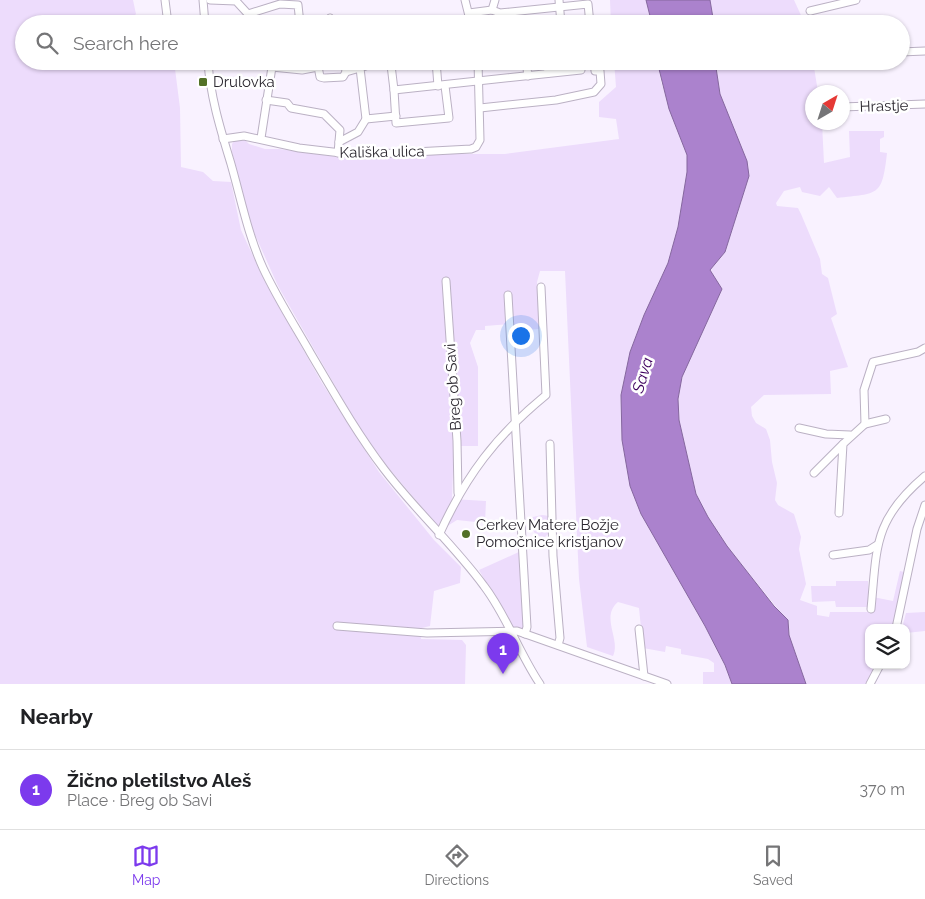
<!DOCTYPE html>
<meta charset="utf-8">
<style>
:root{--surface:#fff;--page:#f2f2f2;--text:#202124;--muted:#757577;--line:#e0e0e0;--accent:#7c3aed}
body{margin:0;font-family:Raleway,sans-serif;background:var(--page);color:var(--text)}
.controls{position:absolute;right:15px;bottom:15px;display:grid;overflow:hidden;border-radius:10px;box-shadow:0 1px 4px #0004}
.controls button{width:45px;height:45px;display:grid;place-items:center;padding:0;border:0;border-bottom:1px solid var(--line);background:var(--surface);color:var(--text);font:25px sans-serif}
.compass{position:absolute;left:805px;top:85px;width:45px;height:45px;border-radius:50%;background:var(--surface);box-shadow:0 1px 4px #0004;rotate:39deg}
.you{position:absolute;left:520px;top:335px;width:18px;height:18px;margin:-12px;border:4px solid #fff;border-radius:50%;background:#1a73e8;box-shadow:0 0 0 8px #1a73e833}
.badge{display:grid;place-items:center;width:32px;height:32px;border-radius:50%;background:var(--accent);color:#fff;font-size:16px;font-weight:700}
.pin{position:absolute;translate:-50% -41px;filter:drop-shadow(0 1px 2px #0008)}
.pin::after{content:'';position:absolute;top:26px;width:18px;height:15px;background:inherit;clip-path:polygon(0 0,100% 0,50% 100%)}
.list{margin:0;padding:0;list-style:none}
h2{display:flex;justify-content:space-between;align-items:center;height:65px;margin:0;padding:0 20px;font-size:21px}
h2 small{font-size:16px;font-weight:400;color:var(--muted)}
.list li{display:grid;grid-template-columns:32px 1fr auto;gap:15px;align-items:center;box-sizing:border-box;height:80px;padding:0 20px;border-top:1px solid var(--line)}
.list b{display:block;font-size:19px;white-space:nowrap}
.list p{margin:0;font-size:16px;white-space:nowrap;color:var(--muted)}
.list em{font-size:16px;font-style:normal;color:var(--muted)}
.icon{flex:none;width:28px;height:28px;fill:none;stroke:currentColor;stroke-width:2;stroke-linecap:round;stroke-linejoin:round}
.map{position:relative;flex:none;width:925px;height:684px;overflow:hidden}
.search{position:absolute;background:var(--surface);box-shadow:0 1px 4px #0004;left:15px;right:15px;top:15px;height:55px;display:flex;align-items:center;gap:12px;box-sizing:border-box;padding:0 18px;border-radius:28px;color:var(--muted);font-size:19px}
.sheet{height:145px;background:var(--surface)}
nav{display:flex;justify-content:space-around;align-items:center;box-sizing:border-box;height:70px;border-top:1px solid var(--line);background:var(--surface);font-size:14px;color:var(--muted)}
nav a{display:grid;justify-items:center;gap:2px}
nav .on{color:var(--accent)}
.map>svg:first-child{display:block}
.green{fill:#eddcfc}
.water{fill:#ab82cd;stroke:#85679e}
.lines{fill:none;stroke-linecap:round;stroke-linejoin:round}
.minor-casing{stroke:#bbb1c4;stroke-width:9}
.minor{stroke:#fff;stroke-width:7}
.poi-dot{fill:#537127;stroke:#fff;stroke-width:2}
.labels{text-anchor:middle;stroke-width:5;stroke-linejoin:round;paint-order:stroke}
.poi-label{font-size:15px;fill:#2c2830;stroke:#fff;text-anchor:start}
.street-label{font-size:15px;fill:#2c2830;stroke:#fff}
.water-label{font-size:16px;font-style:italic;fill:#3e005e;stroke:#fff}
</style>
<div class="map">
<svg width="925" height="684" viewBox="0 0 925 684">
<rect width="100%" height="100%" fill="#f9f2ff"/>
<g class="green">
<path d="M0 0H133L136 14 131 19 132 24H24V61H174L180 108 181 167 203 172 213 181 231 182 241 230 265 282 322 383 379 472 434 540 461 567 460 583 434 591 430 626 422 628 421 639 462 640 466 645 465 684H0Z"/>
<path d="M610 0H646L652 24H611Z"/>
<path d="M710 0H794L805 24H714Z"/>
<path d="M614 61H657L661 82 687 155V172L678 227 668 263 644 315 630 352 621 395 622 440 627 467 641 514 705 626 725 665 732 684H703V672H714V663L708 659 681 654V649L666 646 665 652 643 648 639 608 618 602C600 617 621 639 613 656L587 647 579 579 565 271H540L537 282 539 329 511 331 510 324 485 326V330H476L470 343 478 367V446H454L452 499 486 501 485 523 457 520 441 530 387 466 358 426 278 286 252 228 232 152V144L235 140H245L249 144 265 149H279L338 157 367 158 440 154H505L619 139 616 119 599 117V102L616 87Z"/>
<path d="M715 61H813L818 92H812V122L822 123 824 163 850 157 849 131H884V137L880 139V152L887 153C882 197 879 193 837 198L829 187 820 196 802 192 800 187 784 191 776 203 777 206 798 208 801 214 820 259 822 274 828 278 837 314 831 318 848 367 830 371 831 394 764 395 751 407 752 416 756 423 766 429 770 440 772 462 777 483 775 500 778 505 794 514 801 537 799 549 806 584 800 600 817 606V615L829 617 830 612H872L873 597 893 601 900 571 904 572 893 628H869V665H877L867 684H806L789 635V623L727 546 708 517 696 494 679 420C672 373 705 331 722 289L710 270 725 252 749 176 720 94Z"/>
<path d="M542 515 550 516 551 531 544 538 536 535 528 522 533 517Z"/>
<path d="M521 551 526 624 523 630H517L511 626 479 570Z"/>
<path d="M836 581H868L869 607H836L835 601 812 602 811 586H836Z"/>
<path d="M925 612V631L906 633V628H902L906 613Z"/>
</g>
<g class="water">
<path d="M646 0H710L714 24H652Z"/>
<path d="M657 61H715L720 94 747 161 749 176 725 252 710 270 722 289 682 377 678 399 679 420 696 494 708 517 727 546 774 606 788 620 789 635 806 684H732L725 665 705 626 641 514 630 486 622 440 621 395 630 352 644 315 668 263 678 227 687 172V155L669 109Z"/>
</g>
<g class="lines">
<g class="minor-casing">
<g id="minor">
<path d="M165 0 168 24"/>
<path d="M203 0 205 24"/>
<path d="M210 0 236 1 248 14 280 4 298 5 300 24"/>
<path d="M465 0 471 24"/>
<path d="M559 0 561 24"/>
<path d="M492 10 495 0"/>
<path d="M810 11 856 0"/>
<path d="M469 13 492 10 500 13 588 4 590 24"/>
<path d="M330 18 334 24"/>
<path d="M426 24H428"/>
<path d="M901 52 925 51"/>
<path d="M208 61C210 96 221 131 231 164 241 199 248 235 263 268 277 298 295 326 311 354 334 393 356 432 384 469 415 510 454 545 484 586 507 616 519 653 540 684"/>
<path d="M317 61 320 77 324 78 343 77 346 72 345 61"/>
<path d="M436 61 438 86"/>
<path d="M526 61 528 76"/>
<path d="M547 61 548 73"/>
<path d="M565 61 566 71"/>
<path d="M391 65 424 61"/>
<path d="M272 67 302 70 318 67"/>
<path d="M346 72 360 68"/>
<path d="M394 90 396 123 449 118 445 86"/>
<path d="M266 100 287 103 291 108 324 114 340 130 338 153"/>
<path d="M842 107 925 104"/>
<path d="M480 108 556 100 594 92 601 84 600 71H595L594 61"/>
<path d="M396 116 366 119 360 68 368 65H391L394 90 581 70"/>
<path d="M261 138 272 67 269 61"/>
<path d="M223 139 244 136 299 148 358 155 471 149 476 147 480 140 478 61"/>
<path d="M339 142 358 132 366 119"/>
<path d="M446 281 457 441 458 493"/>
<path d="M508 295 527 627 525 634"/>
<path d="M865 424 886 419"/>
<path d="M799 428 826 434 850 435"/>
<path d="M550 444 553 556 560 638 558 645"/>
<path d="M814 473 843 444"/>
<path d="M839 513 843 444 865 424 864 390 873 362 918 352 925 348"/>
<path d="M439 535C466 475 496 436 546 395L541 287"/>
<path d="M833 555 869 550 877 545"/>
<path d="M871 609C877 547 873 520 925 476"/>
<path d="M337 626 427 633 517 631 667 684"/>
<path d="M896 628 917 529 925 505"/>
<path d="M639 629 644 676"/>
<path d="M870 684 880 665"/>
</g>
</g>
<use href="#minor" class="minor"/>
</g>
<g class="poi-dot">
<rect x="198" y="77" width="10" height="10" rx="2.5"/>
<circle cx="466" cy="534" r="5"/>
</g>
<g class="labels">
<g class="poi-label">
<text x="213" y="87">Drulovka</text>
<text x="476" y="530">Cerkev Matere Božje<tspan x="476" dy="17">Pomočnice kristjanov</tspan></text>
</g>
<g class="street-label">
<text transform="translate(884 106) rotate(-2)" y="5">Hrastje</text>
<text transform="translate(382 152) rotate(-1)" y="5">Kališka ulica</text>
<text transform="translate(453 387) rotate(-94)" y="5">Breg ob Savi</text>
</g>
<g class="water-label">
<text transform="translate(642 375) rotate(-73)" y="6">Sava</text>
</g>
</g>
</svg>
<div class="controls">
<button><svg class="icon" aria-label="layers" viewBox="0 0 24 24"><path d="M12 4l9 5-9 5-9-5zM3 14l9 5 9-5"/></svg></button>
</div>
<svg class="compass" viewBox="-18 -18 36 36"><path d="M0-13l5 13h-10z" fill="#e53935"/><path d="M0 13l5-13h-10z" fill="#757577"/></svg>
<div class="you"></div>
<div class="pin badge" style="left:503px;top:674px">1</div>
<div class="search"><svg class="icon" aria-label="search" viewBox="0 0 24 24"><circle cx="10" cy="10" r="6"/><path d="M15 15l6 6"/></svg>Search here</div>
</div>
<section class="sheet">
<h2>Nearby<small></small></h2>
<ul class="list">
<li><span class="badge">1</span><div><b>Žično pletilstvo Aleš</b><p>Place · Breg ob Savi</p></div><em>370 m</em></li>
</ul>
</section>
<nav>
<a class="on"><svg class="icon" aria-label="map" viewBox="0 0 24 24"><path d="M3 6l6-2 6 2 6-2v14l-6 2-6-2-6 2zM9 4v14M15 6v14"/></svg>Map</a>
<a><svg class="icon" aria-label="directions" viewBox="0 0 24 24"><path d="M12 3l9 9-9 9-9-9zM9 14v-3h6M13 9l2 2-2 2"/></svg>Directions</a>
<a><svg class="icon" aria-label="saved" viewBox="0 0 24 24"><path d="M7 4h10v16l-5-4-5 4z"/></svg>Saved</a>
</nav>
